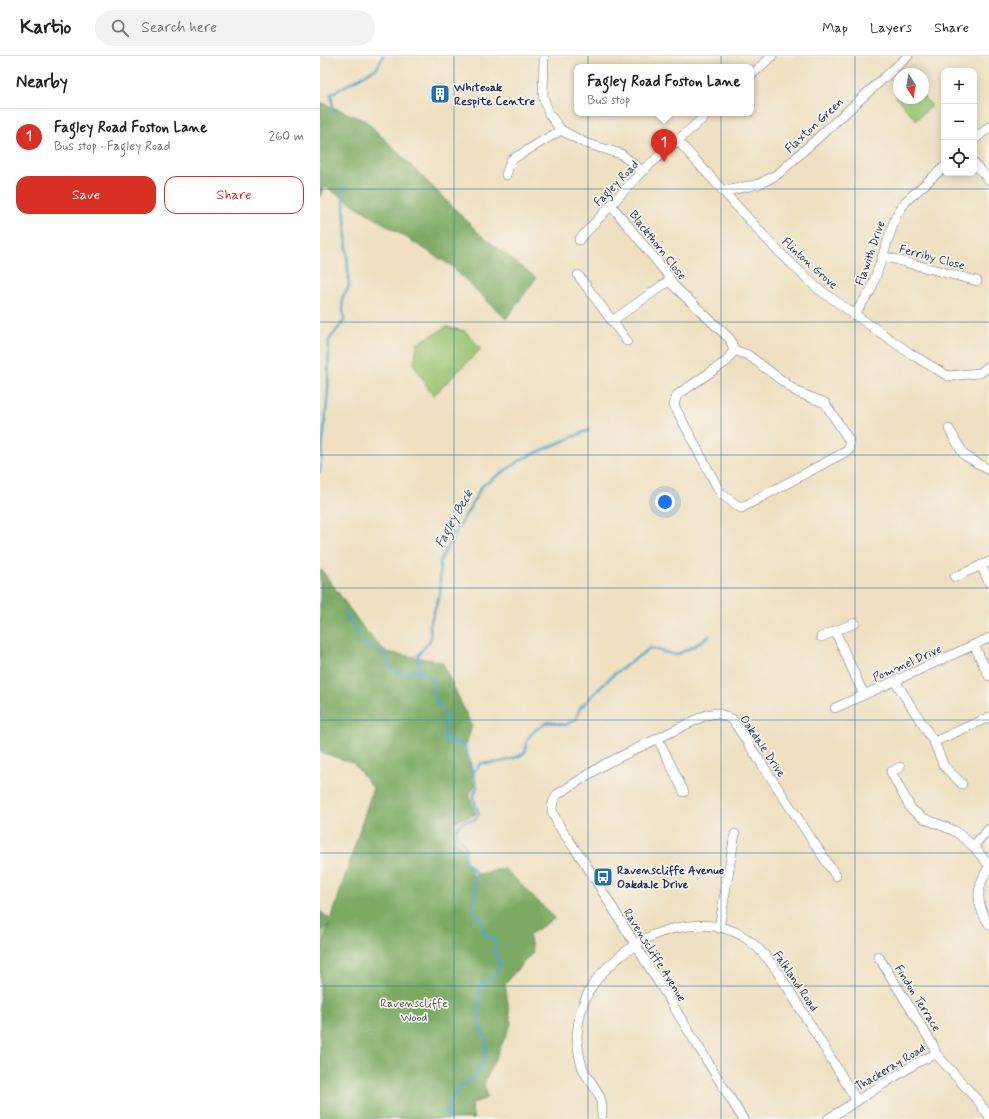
<!DOCTYPE html>
<meta charset="utf-8">
<style>
:root{--surface:#fff;--page:#f2f2f2;--text:#222;--muted:#767676;--line:#e0e0e0;--accent:#d93025}
body{margin:0;font-family:Mynerve,sans-serif;background:var(--page);color:var(--text)}
.controls{position:absolute;right:12px;top:12px;display:grid;overflow:hidden;border-radius:8px;box-shadow:0 2px 10px #0003}
.controls button{width:36px;height:36px;display:grid;place-items:center;padding:0;border:0;border-bottom:1px solid var(--line);background:var(--surface);color:var(--text);font:20px sans-serif}
.compass{position:absolute;left:573px;top:12px;width:36px;height:36px;border-radius:50%;background:var(--surface);box-shadow:0 2px 10px #0003;rotate:169deg}
.you{position:absolute;left:345px;top:446px;width:14px;height:14px;margin:-10px;border:3px solid #fff;border-radius:50%;background:#1a73e8;box-shadow:0 0 0 6px #1a73e833}
.badge{display:grid;place-items:center;width:26px;height:26px;border-radius:50%;background:var(--accent);color:#fff;font-size:13px;font-weight:700}
.pin{position:absolute;translate:-50% -33px;filter:drop-shadow(0 1px 2px #0008)}
.pin::after{content:'';position:absolute;top:21px;width:14px;height:12px;background:inherit;clip-path:polygon(0 0,100% 0,50% 100%)}
.popup{position:absolute;left:254px;top:8px;width:180px;height:52px;box-sizing:border-box;display:grid;place-content:center;border-radius:8px;background:var(--surface);filter:drop-shadow(0 1px 3px #0005);font-size:13px;white-space:nowrap;color:var(--muted)}
.popup b{font-size:15px;color:var(--text)}
.popup::after{content:'';position:absolute;left:50%;top:100%;margin-left:-8px;border:8px solid transparent;border-top-color:var(--surface)}
.list{margin:0;padding:0;list-style:none}
h2{display:flex;justify-content:space-between;align-items:center;height:52px;margin:0;padding:0 16px;font-size:17px}
h2 small{font-size:13px;font-weight:400;color:var(--muted)}
.list li{display:grid;grid-template-columns:26px 1fr auto;gap:12px;align-items:center;box-sizing:border-box;height:56px;padding:0 16px;border-top:1px solid var(--line)}
.list b{display:block;font-size:15px;white-space:nowrap}
.list p{margin:0;font-size:13px;white-space:nowrap;color:var(--muted)}
.list em{font-size:13px;font-style:normal;color:var(--muted)}
.actions{display:flex;gap:8px;padding:12px 16px}
.actions a{flex:1;padding:9px 0;border:1px solid var(--accent);border-radius:12px;text-align:center;font-size:14px;color:var(--accent)}
.actions .main{background:var(--accent);color:#fff}
.icon{flex:none;width:22px;height:22px;fill:none;stroke:currentColor;stroke-width:2;stroke-linecap:round;stroke-linejoin:round}
.map{position:relative;flex:none;width:669px;height:1063px;overflow:hidden}
header{display:flex;align-items:center;gap:24px;box-sizing:border-box;height:56px;padding:0 20px;background:var(--surface);border-bottom:1px solid var(--line)}
header strong{font-size:19px}
nav{display:flex;gap:22px;margin-inline-start:auto;font-size:14px}
.search{width:280px;height:36px;background:var(--page);display:flex;align-items:center;gap:10px;box-sizing:border-box;padding:0 14px;border-radius:22px;color:var(--muted);font-size:15px}
main{display:flex}
aside{flex:1;background:var(--surface)}
.map>svg:first-child{display:block}
.green{fill:#9ac572;stroke:#5a7a68}
.forest{fill:#7baa64;stroke:#4b6c61}
.lines{fill:none;stroke-linecap:round;stroke-linejoin:round}
.stream{stroke:#52a6ce;stroke-width:2.5}
.minor-casing{stroke:#656d81;stroke-width:10}
.minor{stroke:#fff;stroke-width:9}
.grid{fill:none;stroke:#1f6fb2;stroke-width:1;stroke-opacity:0.55}
.labels{text-anchor:middle;stroke-width:3.5;stroke-linejoin:round;paint-order:stroke}
.poi-label{font-size:12px;font-weight:bold;fill:#1b2f5e;stroke:#f7f3e8;text-anchor:start}
.street-label{font-size:12px;fill:#1b2f5e;stroke:#f7f3e8}
.park-label{font-size:12px;fill:#3b5463;stroke:#f7f3e8}
.water-label{font-size:13px;font-style:italic;fill:#2e5985;stroke:#f7f3e8}
</style>
<header>
<strong>Kartio</strong>
<div class="search"><svg class="icon" aria-label="search" viewBox="0 0 24 24"><circle cx="10" cy="10" r="6"/><path d="M15 15l6 6"/></svg>Search here</div>
<nav><a>Map</a><a>Layers</a><a>Share</a></nav>
</header>
<main>
<aside>
<h2>Nearby<small></small></h2>
<ul class="list">
<li><span class="badge">1</span><div><b>Fagley Road Foston Lane</b><p>Bus stop · Fagley Road</p></div><em>260 m</em></li>
</ul>
<div class="actions"><a class="main">Save</a><a>Share</a></div>
</aside>
<div class="map">
<svg width="669" height="1063" viewBox="0 0 669 1063">
<rect width="100%" height="100%" fill="#f7f3e8"/>
<filter id="ink" filterUnits="userSpaceOnUse"><feTurbulence type="fractalNoise" baseFrequency=".025" numOctaves="2"/><feDisplacementMap in="SourceGraphic" scale="8" xChannelSelector="R" yChannelSelector="G"/><feConvolveMatrix kernelMatrix="1 2 1 2 8 2 1 2 1" color-interpolation-filters="sRGB"/></filter>
<filter id="wash" filterUnits="userSpaceOnUse"><feTurbulence type="fractalNoise" baseFrequency=".012" numOctaves="4" result="noise"/><feDisplacementMap in="SourceGraphic" scale="16" xChannelSelector="R" yChannelSelector="G"/><feGaussianBlur stdDeviation="0.9" result="paint"/><feColorMatrix in="noise" values="0 0 0 0 0 0 0 0 0 0 0 0 0 0 0 0 0 1.4 0 .05"/><feComposite in="paint" operator="in"/></filter>
<g filter="url(#wash)">
<rect width="100%" height="100%" fill="#efe0c1"/>
<g class="green">
<path d="M579 36V42H603V40L612 50 596 64 575 40Z"/>
<path d="M126 271 145 275 161 293 113 340 94 308 97 288Z"/>
<path d="M0 860 10 868 0 898Z"/>
</g>
<g class="forest">
<path d="M0 46 46 65 162 180 216 222 186 263 130 209 4 130 0 141Z"/>
<path d="M2 514 44 573 66 596 122 606 152 670 145 692 154 730 149 740 156 758 133 766 134 782 144 795 143 804 152 815 151 820 184 812 235 862 209 879 213 896 185 927 191 968 164 1027 167 1042 151 1048 154 1063H0V898L10 869 0 875V853L1 856 11 864 53 732 33 707 0 696V515Z"/>
</g>
<g class="lines">
<g class="stream">
<path d="M14 57 11 38 57 12 63 0"/>
<path d="M0 417 8 335 9 284 24 265 22 242 29 231 23 129"/>
<path d="M24 556 44 587 65 599 72 614 82 618 97 615 102 618"/>
<path d="M153 717 161 707C177 708 191 705 205 697 207 677 212 676 228 666L246 669 256 663 260 652 293 619 330 592 355 599 373 591 389 580"/>
<path d="M131 1063 126 1059 132 1043 142 1028 154 1022 163 1008 167 985 159 969 160 929 172 921 180 911 179 903 174 898 176 884 166 880 161 865 154 855 156 817 145 804C147 793 147 788 137 782L136 773C142 766 145 764 154 764L159 758 153 742 157 731 146 693 140 687 125 686 124 668 127 659C113 648 114 639 113 622L102 618 98 599 111 583 110 569 120 537V505L162 430 204 402 269 374"/>
</g>
</g>
</g>
<g filter="url(#ink)">
<g class="lines">
<g class="minor-casing">
<g id="minor">
<path d="M224 0 223 40 229 58 241 74 265 87 301 98 322 115"/>
<path d="M431 19 452 0"/>
<path d="M654 84 669 71"/>
<path d="M358 85 454 191 497 232 591 298 628 320 660 317 669 310"/>
<path d="M654 107 669 124"/>
<path d="M186 119 191 104 241 74"/>
<path d="M405 135 439 128 458 118 588 0"/>
<path d="M291 149 348 219 352 228 410 283 414 294 407 305 357 339 354 349 401 438 421 452 529 394V384L505 347 477 336 428 299 414 294"/>
<path d="M259 184 322 115 389 57"/>
<path d="M562 200 657 225"/>
<path d="M258 219 307 285"/>
<path d="M534 259 551 234 576 160 586 145 624 111"/>
<path d="M292 265 350 224"/>
<path d="M629 373 644 399 669 414"/>
<path d="M661 509 669 526"/>
<path d="M635 521 669 506"/>
<path d="M515 575 544 639"/>
<path d="M501 581 535 567"/>
<path d="M654 589 669 620"/>
<path d="M575 625 614 686 624 710 642 728"/>
<path d="M515 652 669 582"/>
<path d="M338 683 364 736"/>
<path d="M614 686 669 661"/>
<path d="M580 711 571 716 591 753 603 762 635 775 653 790 669 809"/>
<path d="M653 790 669 773"/>
<path d="M669 811C656 831 655 848 669 868"/>
<path d="M399 872 415 778"/>
<path d="M558 900 613 989 616 998"/>
<path d="M282 1059C281 1054 282 1048 281 1044 278 1034 269 1024 264 1015 260 1007 257 989 257 979 260 937 279 915 312 891 345 868 398 859 431 886 452 903 466 929 480 952 499 983 518 1014 537 1045"/>
<path d="M423 1063 265 807C256 794 234 767 232 753 232 747 234 743 238 738L285 708 386 659 397 657 412 663 516 820"/>
<path d="M508 1063 598 1006 616 998 659 1046 669 1061"/>
</g>
</g>
<use href="#minor" class="minor"/>
</g>
</g>
<path class="grid" d="M134 0V1063M268 0V1063M401 0V1063M535 0V1063M0 133H669M0 266H669M0 399H669M0 532H669M0 664H669M0 797H669M0 930H669"/>
<defs>
<g id="building-square" transform="scale(1)"><rect x="-9" y="-9" width="18" height="18" rx="4" fill="#1f6fb2" stroke="#f7f3e8"/><path d="M-4-6H4V6H1V3H-1V6H-4ZM-2.5-4.3h1.7v1.8h-1.7ZM.8-4.3h1.7v1.8H.8ZM-2.5-1h1.7V.8h-1.7ZM.8-1h1.7V.8H.8Z" fill="#fff"/></g>
<g id="bus-square" transform="scale(1)"><rect x="-9" y="-9" width="18" height="18" rx="4" fill="#1f6fb2" stroke="#f7f3e8"/><path d="M-5-6H5V4H4V6H2V4H-2V6H-4V4H-5ZM-3.5-4V0h7V-4ZM-3.5 1.2v1.5H-2V1.2ZM2 1.2v1.5H3.5V1.2Z" fill="#fff"/></g>
</defs>
<g fill-rule="evenodd">
<use href="#building-square" x="120" y="38"/>
<use href="#bus-square" x="283" y="821"/>
</g>
<g class="labels">
<g class="poi-label">
<text x="134" y="35">Whiteoak<tspan x="134" dy="14">Respite Centre</tspan></text>
<text x="297" y="818">Ravenscliffe Avenue<tspan x="297" dy="14">Oakdale Drive</tspan></text>
</g>
<g class="street-label">
<text transform="translate(494 69) rotate(-43)" y="4">Flaxton Green</text>
<text transform="translate(296 127) rotate(-46)" y="4">Fagley Road</text>
<text transform="translate(338 189) rotate(52)" y="4">Blackthorn Close</text>
<text transform="translate(550 197) rotate(-71)" y="4">Flawith Drive</text>
<text transform="translate(612 201) rotate(15)" y="4">Ferriby Close</text>
<text transform="translate(490 207) rotate(42)" y="4">Flinton Grove</text>
<text transform="translate(587 607) rotate(-24)" y="4">Pommel Drive</text>
<text transform="translate(443 690) rotate(56)" y="4">Oakdale Drive</text>
<text transform="translate(335 899) rotate(58)" y="4">Ravenscliffe Avenue</text>
<text transform="translate(476 925) rotate(56)" y="4">Falkland Road</text>
<text transform="translate(598 942) rotate(58)" y="4">Findon Terrace</text>
<text transform="translate(570 1011) rotate(-31)" y="4">Thackeray Road</text>
</g>
<g class="park-label">
<text x="94" y="951">Ravenscliffe<tspan x="94" dy="14">Wood</tspan></text>
</g>
<g class="water-label">
<text transform="translate(133 462) rotate(-61)" y="5">Fagley Beck</text>
</g>
</g>
</svg>
<div class="controls">
<button>+</button>
<button>−</button>
<button><svg class="icon" aria-label="locate" viewBox="0 0 24 24"><circle cx="12" cy="12" r="6"/><path d="M12 2v4M12 18v4M2 12h4M18 12h4"/></svg></button>
</div>
<svg class="compass" viewBox="-18 -18 36 36"><path d="M0-13l5 13h-10z" fill="#e53935"/><path d="M0 13l5-13h-10z" fill="#767676"/></svg>
<div class="you"></div>
<div class="pin badge" style="left:344px;top:106px">1</div>
<div class="popup"><b>Fagley Road Foston Lane</b>Bus stop</div>
</div>
</main>
